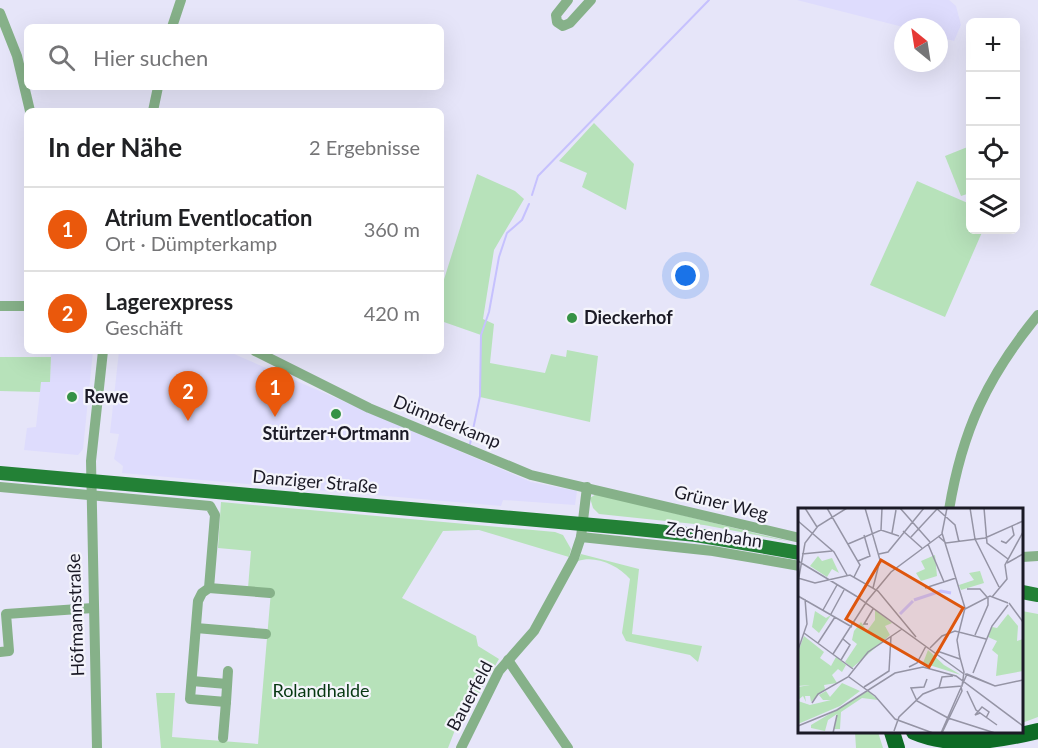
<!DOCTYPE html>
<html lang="de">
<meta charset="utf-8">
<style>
:root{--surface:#fff;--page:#f6f6f6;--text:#202124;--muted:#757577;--line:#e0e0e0;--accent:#ea580c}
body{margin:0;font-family:Lato,sans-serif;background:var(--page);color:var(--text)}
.controls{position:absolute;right:18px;top:18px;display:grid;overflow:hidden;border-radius:9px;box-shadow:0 6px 24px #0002}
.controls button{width:54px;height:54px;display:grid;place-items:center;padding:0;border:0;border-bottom:2px solid var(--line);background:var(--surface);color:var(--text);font:30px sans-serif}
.compass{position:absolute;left:894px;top:18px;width:54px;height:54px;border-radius:50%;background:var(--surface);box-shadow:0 6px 24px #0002;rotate:330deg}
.you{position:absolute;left:686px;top:276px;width:21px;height:21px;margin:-15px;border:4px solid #fff;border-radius:50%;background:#1a73e8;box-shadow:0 0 0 9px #1a73e833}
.badge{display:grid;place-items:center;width:39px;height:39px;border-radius:50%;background:var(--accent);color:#fff;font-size:20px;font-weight:700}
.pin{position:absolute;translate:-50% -50px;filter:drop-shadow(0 2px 3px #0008)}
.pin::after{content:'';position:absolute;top:32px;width:21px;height:18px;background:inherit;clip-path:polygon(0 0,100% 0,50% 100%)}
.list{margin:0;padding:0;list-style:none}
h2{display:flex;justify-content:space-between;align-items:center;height:78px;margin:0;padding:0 24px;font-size:26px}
h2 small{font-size:20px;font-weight:400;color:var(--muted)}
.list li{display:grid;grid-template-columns:39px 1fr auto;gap:18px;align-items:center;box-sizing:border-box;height:84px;padding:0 24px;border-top:2px solid var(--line)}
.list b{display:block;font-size:22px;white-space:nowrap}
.list p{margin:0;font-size:20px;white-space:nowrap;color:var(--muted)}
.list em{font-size:20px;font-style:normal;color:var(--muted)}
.icon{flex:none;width:33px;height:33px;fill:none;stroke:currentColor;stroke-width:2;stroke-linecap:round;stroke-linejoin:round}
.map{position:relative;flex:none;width:1038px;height:748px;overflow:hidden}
.search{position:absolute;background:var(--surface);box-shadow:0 6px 24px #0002;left:24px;top:24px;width:420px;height:66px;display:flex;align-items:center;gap:15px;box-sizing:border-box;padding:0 21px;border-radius:9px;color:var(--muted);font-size:22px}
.panel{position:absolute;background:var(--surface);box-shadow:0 6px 24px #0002;left:24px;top:108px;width:420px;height:246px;border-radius:9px}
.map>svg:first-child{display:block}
.built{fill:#dedcfd}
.green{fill:#b7e2ba}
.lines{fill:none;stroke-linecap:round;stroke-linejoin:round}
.stream{stroke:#c6c1fe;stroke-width:2}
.minor{stroke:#86b189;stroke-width:10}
.major{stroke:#238136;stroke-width:14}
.highway{stroke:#0d6b25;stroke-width:16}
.poi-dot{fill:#359245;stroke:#f4f4fb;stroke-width:2}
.labels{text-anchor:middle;stroke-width:4.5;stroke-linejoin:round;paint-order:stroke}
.poi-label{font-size:18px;font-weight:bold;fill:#1b1a26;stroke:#f4f4fb;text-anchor:start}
.street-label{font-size:18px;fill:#1b1a26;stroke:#f4f4fb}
.park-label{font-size:18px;fill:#063711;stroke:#f4f4fb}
.inset-river{fill:none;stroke:#c6c1fe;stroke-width:3}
.inset-road{fill:none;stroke:#9594a5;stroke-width:1.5}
.view{fill:#de560d;fill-opacity:0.15;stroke:#de560d;stroke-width:3}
.inset-edge{fill:none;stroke:#1b1a26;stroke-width:3}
</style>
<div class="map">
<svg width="1038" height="748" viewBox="0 0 1038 748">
<rect width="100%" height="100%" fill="#e6e5f9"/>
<g class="built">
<path d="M797 0H949L956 6 961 25 954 41 939 37V27H903Z"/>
<path d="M51 351H93L83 449 78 455 24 450 27 428 36 427 41 382H50Z"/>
<path d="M119 351H227L531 482 577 491 575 505 503 500 501 506 122 473 123 466 114 459 119 434 110 433Z"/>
</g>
<g class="green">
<path d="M594 123 634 164 626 210 582 187 587 173 559 161Z"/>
<path d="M970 146V193L961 196 945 156Z"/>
<path d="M477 174 515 191 524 199 494 250 483 319 494 324 490 363 545 373 551 354 566 357 567 350 598 356 590 422 480 397 481 335 441 321V289Z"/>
<path d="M917 181 970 204V230H983L945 317 870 285Z"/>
<path d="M0 357H51L50 382H41L40 392 0 391Z"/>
<path d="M596 494 792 542 704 525 599 514 593 508 590 498Z"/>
<path d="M221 502 555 532 563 535 571 549 569 557 479 530 443 531 402 598 476 636 478 646 499 659 474 702 462 712 448 748H161L156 693H175L172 737 258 744 271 591 248 588 251 551 218 548Z"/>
<path d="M581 554 639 569 632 634 702 646 698 662 690 655 626 641 622 633 630 579C618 565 595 555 578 561Z"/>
<path d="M1022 611 1038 614V717L1022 723Z"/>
<path d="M855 732H878L883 748H856Z"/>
</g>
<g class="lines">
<g class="stream">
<path d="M532 195 538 176 709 0"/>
<path d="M470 444 480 396 481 335 489 312 499 257 507 233 522 220 529 204"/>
</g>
<g class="minor">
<path d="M568 0 556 15 557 22 563 26 570 23 591 0"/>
<path d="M0 13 17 56 30 111"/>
<path d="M172 27 181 0"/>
<path d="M153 111 158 87"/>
<path d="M0 306H27"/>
<path d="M255 351 369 408 531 475 800 538"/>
<path d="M0 487 210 506 215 515 209 588 202 593 198 601 190 699 226 702 228 671"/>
<path d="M949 510C962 431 987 377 1038 315"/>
<path d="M581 537 713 551 800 566"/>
<path d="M1022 557 1038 556"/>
<path d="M209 588 270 593"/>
<path d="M196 628 266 634"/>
<path d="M0 652 9 651 6 614 93 608"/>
<path d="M508 660 568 748"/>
<path d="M192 681 227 684"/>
<path d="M223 738 226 702"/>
<path d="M97 748 91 461 103 351"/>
<path d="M461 748 499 671 534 631 574 558 581 537 587 487"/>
</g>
<g class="major">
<path d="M0 473 627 528 696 535 800 553"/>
<path d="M1022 592 1038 595"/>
</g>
<g class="highway">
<path d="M892 732 897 748"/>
<path d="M914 732C951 748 997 741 1038 731"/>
</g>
</g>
<g class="poi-dot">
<circle cx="572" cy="318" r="6"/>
<circle cx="72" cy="397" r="6"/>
<circle cx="336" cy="414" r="6"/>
</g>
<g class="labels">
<g class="poi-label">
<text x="584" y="324">Dieckerhof</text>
<text x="84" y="403">Rewe</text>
<text x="336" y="440" text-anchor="middle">Stürtzer+Ortmann</text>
</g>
<g class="street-label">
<text transform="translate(447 422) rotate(22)" y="6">Dümpterkamp</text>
<text transform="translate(315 482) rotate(5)" y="6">Danziger Straße</text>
<text transform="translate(721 503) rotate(14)" y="6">Grüner Weg</text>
<text transform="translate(714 535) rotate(8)" y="6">Zechenbahn</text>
<text transform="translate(76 615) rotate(-92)" y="6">Höfmannstraße</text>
<text transform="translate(470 696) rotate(-62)" y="6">Bauerfeld</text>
</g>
<g class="park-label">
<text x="321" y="697">Rolandhalde</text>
</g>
</g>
<g transform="translate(798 508)">
<rect width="225" height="225" fill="#e6e5f9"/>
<path d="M137 47 139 68 123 73 118 65 127 61 123 53ZM20 48 24 53 34 50 41 65 34 61 29 69 12 58ZM182 63 186 75 163 82 161 77 176 72 171 65ZM77 102 94 115 87 118 92 127 54 160 47 154 59 136 54 132 56 123 63 114 69 123 77 112ZM17 103 28 110 33 107 21 125 14 119ZM210 106 220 118 219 133 225 131V163L198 168 200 147 194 142 199 133 190 129 194 119 199 120ZM6 128 26 144 22 150 33 158 38 149 48 157 44 164 40 161 34 167 39 175 26 177 27 181 13 194 12 188H7L8 194 5 188 0 192V179L12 177 0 178V144ZM130 142 146 157 163 167 125 155ZM44 175 62 183 42 198 0 216V193L12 197 33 192H25L21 187 28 183 32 189ZM70 183 80 192 64 190 43 204 42 221H36L39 206 30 212 27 223 13 220V217Z" fill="#b7e2ba"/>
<path class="inset-river" d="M116 92 143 83 153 85M102 106 115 93"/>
<path class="inset-road" d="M7 0 19 19M29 0 62 57 56 69M67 0 82 52 75 80M102 0 132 34M138 0 157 17 161 34M149 0 144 25 167 100 159 132 162 150M172 0 177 31 201 79M186 0 189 35 210 51M0 13 36 44 49 67M83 22 84 0M105 23 124 40M94 25 98 2M140 28 148 35 187 30 225 13M113 29 139 1M203 33 208 35 216 27 214 18M50 36 83 22 101 28M130 36 146 74M4 46 34 43M81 46 90 44 126 0M0 53 58 88 166 166M60 53 72 48 66 27M209 55 225 46M0 70 17 75 52 67 80 83 118 129M0 74 7 35 20 18 49 0M127 80 158 70M169 81H182L189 89M0 88 54 119M194 89 209 71 207 57 225 24M211 95 225 114M167 101 192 88 210 95M25 102 39 77M33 106 46 82M70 116H66L75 101M6 125 55 161M177 127 190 97V90M20 135 37 109M132 140 144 128 157 123 188 131M0 142 9 116 7 91M139 143 162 151M35 146 69 93 93 64 144 26M43 152 52 137 45 131M111 159 119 155 128 138M175 165 194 118 210 97M167 166 197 178 225 172M51 169 77 188 97 211 135 225M129 171 126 179 113 180 119 193 150 210 197 225M66 179 91 163 93 128M141 180 144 169 155 168M169 183 178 202 199 217M14 195 20 186 50 169 70 144 104 121M182 205 177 207 184 199 191 204 188 210M0 218 39 202 97 165 125 159 158 168 225 218M96 223 101 209 125 186 140 180 164 178 166 164 161 146M35 225 39 207M143 225 169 166 197 178 225 172M144 225 164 183 163 179"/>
<path class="view" d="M83 52 165 100 131 159 48 111Z"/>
<rect width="225" height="225" class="inset-edge"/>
</g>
</svg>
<div class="controls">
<button>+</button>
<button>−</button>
<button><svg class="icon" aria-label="locate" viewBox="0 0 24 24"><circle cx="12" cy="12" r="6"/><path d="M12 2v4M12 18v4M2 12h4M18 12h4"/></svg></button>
<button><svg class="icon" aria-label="layers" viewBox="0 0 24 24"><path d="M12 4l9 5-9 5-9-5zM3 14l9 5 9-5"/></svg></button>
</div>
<svg class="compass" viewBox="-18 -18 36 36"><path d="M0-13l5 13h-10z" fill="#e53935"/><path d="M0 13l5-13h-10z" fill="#757577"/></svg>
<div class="you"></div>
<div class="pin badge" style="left:275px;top:417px">1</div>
<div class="pin badge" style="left:188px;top:421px">2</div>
<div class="search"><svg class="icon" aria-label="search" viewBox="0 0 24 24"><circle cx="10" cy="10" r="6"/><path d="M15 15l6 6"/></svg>Hier suchen</div>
<section class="panel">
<h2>In der Nähe<small>2 Ergebnisse</small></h2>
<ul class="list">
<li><span class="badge">1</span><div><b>Atrium Eventlocation</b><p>Ort · Dümpterkamp</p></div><em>360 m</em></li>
<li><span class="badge">2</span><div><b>Lagerexpress</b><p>Geschäft</p></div><em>420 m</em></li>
</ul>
</section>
</div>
